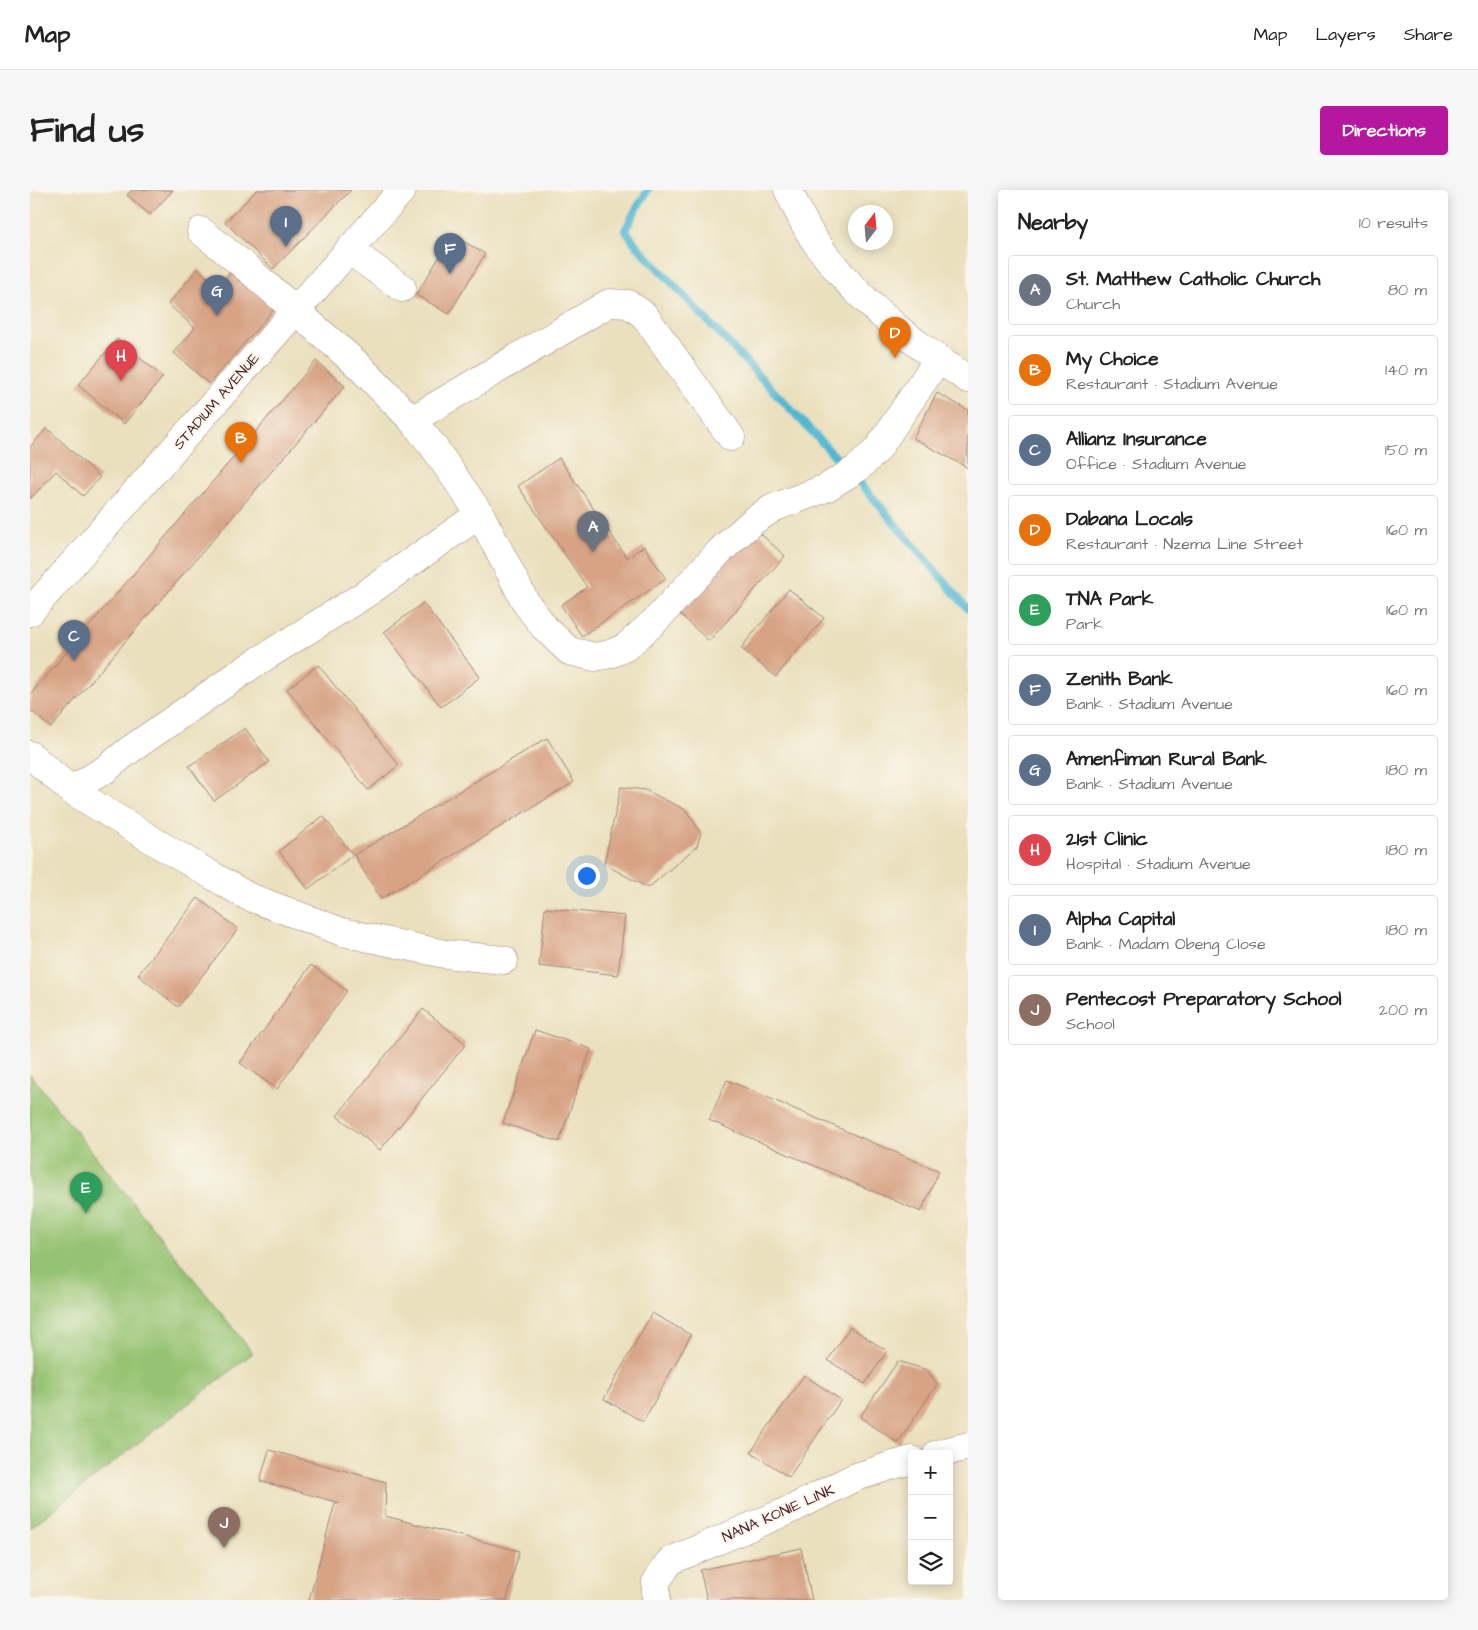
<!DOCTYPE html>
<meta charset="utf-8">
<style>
:root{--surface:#fff;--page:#f6f6f6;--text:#222;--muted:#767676;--line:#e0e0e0;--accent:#b5179e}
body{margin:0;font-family:"Architects Daughter",sans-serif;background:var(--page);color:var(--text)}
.controls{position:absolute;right:15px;bottom:15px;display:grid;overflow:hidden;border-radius:5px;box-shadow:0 2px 12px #0003}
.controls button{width:45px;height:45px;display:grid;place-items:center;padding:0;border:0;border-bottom:1px solid var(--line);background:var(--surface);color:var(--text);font:25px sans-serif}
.compass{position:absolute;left:818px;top:15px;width:45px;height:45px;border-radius:50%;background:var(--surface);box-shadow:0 2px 12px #0003;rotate:16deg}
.you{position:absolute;left:556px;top:685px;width:18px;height:18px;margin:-12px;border:4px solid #fff;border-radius:50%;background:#1a73e8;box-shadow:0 0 0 8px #1a73e833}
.badge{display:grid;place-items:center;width:32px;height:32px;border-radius:50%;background:var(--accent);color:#fff;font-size:16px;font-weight:700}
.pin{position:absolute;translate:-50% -41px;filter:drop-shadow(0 1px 2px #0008)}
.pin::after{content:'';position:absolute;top:26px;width:18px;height:15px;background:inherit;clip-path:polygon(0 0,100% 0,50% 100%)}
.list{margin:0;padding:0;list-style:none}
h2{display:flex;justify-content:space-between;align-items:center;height:65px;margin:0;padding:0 20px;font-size:21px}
h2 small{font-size:16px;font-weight:400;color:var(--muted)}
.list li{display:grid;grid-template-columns:32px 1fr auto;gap:15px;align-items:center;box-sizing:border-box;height:70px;margin:0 10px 10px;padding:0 10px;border:1px solid var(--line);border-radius:5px}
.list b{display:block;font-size:19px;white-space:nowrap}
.list p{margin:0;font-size:16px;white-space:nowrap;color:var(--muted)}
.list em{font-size:16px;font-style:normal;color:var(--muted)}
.icon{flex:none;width:28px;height:28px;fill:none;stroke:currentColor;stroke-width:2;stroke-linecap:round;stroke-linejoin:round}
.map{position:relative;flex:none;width:938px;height:1410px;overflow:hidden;border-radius:5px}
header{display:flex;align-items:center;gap:30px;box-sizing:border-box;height:70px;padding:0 25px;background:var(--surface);border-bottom:1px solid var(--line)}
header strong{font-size:24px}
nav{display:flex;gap:28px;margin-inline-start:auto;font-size:18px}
.intro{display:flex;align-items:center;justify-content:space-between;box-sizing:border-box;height:120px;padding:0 30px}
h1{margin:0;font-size:35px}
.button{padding:12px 22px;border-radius:5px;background:var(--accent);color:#fff;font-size:18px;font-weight:700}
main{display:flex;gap:30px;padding:0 30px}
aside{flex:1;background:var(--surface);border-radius:5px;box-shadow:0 2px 12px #0003}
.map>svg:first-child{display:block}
.green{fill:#96c372;stroke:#70714e}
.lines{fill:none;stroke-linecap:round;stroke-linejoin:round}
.stream{stroke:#53b7d2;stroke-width:8}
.building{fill:#d7a384}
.minor-casing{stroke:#9a8074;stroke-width:29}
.minor{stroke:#fff;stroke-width:28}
.labels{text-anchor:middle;stroke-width:4.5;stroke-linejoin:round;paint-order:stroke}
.street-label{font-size:15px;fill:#4a1f2b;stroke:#fbf7ec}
</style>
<header>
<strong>Map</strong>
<nav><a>Map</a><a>Layers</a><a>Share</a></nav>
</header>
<div class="intro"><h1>Find us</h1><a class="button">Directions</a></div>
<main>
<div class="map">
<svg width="938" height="1410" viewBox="0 0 938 1410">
<rect width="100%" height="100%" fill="#fbf7ec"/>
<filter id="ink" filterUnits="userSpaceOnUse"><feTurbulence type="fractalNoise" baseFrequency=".02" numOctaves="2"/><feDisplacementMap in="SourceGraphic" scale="10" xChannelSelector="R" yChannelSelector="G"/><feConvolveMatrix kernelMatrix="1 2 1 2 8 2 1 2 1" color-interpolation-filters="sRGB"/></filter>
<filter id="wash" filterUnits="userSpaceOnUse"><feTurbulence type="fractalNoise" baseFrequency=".0096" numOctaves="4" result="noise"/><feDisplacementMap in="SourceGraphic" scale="20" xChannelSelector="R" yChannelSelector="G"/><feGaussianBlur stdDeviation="1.12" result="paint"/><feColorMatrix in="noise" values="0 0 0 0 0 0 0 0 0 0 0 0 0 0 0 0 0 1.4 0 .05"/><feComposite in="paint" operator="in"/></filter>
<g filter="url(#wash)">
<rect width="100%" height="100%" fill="#eae0be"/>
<path class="green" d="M0 884 223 1163 0 1338Z"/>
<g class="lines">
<path class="stream" d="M618 0 608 16 595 40 607 56 832 295 938 419"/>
</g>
<g id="blocks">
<g class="building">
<path d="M102 0H143L120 25 97 5Z"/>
<path d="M227 0H321L243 79 195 32Z"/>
<path d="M423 45 455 64 419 124 386 105Z"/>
<path d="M168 79 189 97 202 81 245 118 179 194 144 163 165 138 138 114Z"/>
<path d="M87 149 133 187 94 234 48 195Z"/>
<path d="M286 171 315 196 21 538 0 520V505Z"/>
<path d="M907 203 938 220V278L883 248Z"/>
<path d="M17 238 70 287 53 306 26 281 0 309V257Z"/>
<path d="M529 268 597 368 614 356 636 389 552 446 531 415 557 397 488 296Z"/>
<path d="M721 335 755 366 679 451 645 420Z"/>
<path d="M759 399 794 428 746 487 711 458Z"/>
<path d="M393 413 450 487 411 517 354 442Z"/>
<path d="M288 475 369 575 338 600 257 499Z"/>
<path d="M215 538 239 572 184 611 159 576Z"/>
<path d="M517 548 544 592 351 709 324 665Z"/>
<path d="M591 597 615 600 656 620 671 643 667 656 618 698 574 674Z"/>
<path d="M293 626 323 665 278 699 249 661Z"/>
<path d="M168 708 208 739 148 817 108 785Z"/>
<path d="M515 718 595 726 588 785 509 776Z"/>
<path d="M281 775 317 801 247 899 210 873Z"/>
<path d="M393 819 436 854 350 960 307 926Z"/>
<path d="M505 840 561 859 529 952 473 933Z"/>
<path d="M697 890 909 981 891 1022 679 930Z"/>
<path d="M622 1123 661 1145 613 1232 574 1209Z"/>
<path d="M820 1137 857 1161 835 1194 798 1170Z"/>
<path d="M868 1171 897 1180 907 1194 868 1253 830 1227Z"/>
<path d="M774 1185 811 1210 759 1287 721 1262Z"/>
<path d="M239 1260 356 1292 355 1326 489 1361 477 1410H279L305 1313H310L230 1291Z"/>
<path d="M771 1358 782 1410H677L670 1380Z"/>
</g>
</g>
</g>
<g filter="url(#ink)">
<use href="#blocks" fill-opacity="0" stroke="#9a8074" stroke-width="1"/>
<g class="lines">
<g class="minor-casing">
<g id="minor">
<path d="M758 0C766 16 773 33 783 48 821 105 880 152 938 189"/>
<path d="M171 41 217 78 328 175 382 230 403 256 450 324 496 413 514 437 539 461 565 467 580 464 596 457 625 431 690 361 723 331 743 318 796 298 828 278 847 260 908 169"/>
<path d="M319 60 372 98"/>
<path d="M382 230 579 113 598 114 614 125 701 247"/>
<path d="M0 422 372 0"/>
<path d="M0 565 41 600 76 579 98 561 222 475 334 405 450 324"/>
<path d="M41 600 132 656 217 706 312 742 415 764 474 770"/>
<path d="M907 1264 938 1256"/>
<path d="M626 1410V1392L640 1371 764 1318 823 1288 860 1276 882 1270"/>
</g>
</g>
<use href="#minor" class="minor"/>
</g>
</g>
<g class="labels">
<g class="street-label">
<text transform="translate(186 211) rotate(-49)" y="5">STADIUM AVENUE</text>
<text transform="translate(748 1323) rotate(-24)" y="5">NANA KONIE LINK</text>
</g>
</g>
</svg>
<div class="controls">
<button>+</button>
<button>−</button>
<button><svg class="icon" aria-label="layers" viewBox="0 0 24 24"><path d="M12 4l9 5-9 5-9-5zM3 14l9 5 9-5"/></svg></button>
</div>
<svg class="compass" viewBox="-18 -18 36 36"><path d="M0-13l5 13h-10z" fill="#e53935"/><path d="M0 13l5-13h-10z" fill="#767676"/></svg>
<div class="you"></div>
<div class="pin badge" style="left:563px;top:362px;background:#6b7280">A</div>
<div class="pin badge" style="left:211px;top:273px;background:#e8710a">B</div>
<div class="pin badge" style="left:44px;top:471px;background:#5c6f8a">C</div>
<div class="pin badge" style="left:865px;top:168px;background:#e8710a">D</div>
<div class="pin badge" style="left:56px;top:1023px;background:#2e9e5b">E</div>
<div class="pin badge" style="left:420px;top:84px;background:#5c6f8a">F</div>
<div class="pin badge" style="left:187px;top:126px;background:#5c6f8a">G</div>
<div class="pin badge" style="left:91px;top:191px;background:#e0444e">H</div>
<div class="pin badge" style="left:256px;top:57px;background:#5c6f8a">I</div>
<div class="pin badge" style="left:194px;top:1358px;background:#8d6e63">J</div>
</div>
<aside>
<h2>Nearby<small>10 results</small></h2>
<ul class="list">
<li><span class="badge" style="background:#6b7280">A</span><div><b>St. Matthew Catholic Church</b><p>Church</p></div><em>80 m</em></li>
<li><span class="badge" style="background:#e8710a">B</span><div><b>My Choice</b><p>Restaurant · Stadium Avenue</p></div><em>140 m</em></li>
<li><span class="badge" style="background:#5c6f8a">C</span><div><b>Allianz Insurance</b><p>Office · Stadium Avenue</p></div><em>150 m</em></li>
<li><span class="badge" style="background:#e8710a">D</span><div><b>Dabana Locals</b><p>Restaurant · Nzema Line Street</p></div><em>160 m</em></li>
<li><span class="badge" style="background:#2e9e5b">E</span><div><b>TNA Park</b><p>Park</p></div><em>160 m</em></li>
<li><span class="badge" style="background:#5c6f8a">F</span><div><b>Zenith Bank</b><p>Bank · Stadium Avenue</p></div><em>160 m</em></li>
<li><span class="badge" style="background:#5c6f8a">G</span><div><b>Amenfiman Rural Bank</b><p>Bank · Stadium Avenue</p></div><em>180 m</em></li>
<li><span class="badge" style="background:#e0444e">H</span><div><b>21st Clinic</b><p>Hospital · Stadium Avenue</p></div><em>180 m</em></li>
<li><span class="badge" style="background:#5c6f8a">I</span><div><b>Alpha Capital</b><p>Bank · Madam Obeng Close</p></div><em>180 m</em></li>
<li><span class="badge" style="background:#8d6e63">J</span><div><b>Pentecost Preparatory School</b><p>School</p></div><em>200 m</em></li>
</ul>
</aside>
</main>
